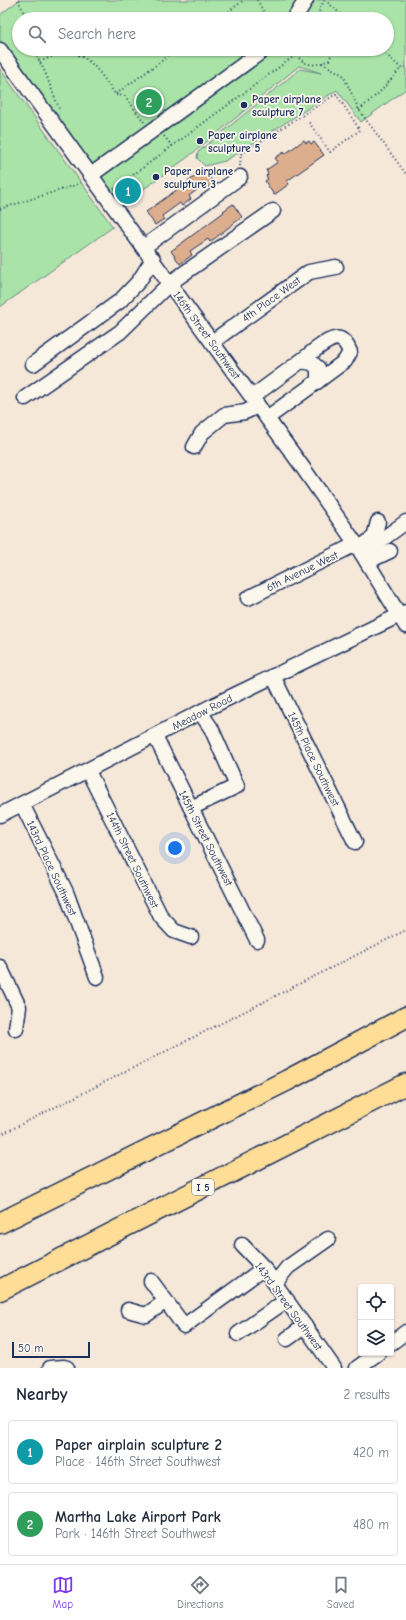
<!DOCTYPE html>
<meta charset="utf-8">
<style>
:root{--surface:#fff;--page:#f6f6f7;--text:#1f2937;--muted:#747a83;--line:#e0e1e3;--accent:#7c3aed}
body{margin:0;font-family:"Comic Neue",sans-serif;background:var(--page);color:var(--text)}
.controls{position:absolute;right:12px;bottom:12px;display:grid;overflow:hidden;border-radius:4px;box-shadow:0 1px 3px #0004}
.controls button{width:36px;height:36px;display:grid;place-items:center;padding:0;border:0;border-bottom:1px solid var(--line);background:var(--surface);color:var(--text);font:20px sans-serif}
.scale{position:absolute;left:12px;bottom:10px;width:78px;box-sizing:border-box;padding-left:4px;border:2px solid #1b2f5e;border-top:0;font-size:11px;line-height:14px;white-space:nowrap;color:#1b2f5e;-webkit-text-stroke:3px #fbf7ec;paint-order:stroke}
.you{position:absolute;left:175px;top:848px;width:14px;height:14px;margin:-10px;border:3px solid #fff;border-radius:50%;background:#1a73e8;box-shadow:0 0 0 6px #1a73e833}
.badge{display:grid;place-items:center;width:26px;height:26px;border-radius:50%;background:var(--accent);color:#fff;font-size:13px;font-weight:700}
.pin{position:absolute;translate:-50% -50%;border:2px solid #fff;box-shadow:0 1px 4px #0006}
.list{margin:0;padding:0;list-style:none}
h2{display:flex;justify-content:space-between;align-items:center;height:52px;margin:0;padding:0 16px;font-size:17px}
h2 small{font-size:13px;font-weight:400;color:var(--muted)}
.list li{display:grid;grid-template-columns:26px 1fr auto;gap:12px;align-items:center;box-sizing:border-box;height:64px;margin:0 8px 8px;padding:0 8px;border:1px solid var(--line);border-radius:4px}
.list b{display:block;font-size:15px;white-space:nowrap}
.list p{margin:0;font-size:13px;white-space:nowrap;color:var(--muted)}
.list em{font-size:13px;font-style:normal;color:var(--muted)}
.icon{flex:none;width:22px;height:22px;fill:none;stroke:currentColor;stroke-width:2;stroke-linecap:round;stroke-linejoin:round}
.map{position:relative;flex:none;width:406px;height:1368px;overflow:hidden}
.search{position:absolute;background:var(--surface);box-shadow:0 1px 3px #0004;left:12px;right:12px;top:12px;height:44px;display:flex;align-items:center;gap:10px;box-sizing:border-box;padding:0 14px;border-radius:22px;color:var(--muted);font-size:15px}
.sheet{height:196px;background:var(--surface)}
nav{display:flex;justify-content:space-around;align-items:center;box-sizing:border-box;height:56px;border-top:1px solid var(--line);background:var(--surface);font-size:11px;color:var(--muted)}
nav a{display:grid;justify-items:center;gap:2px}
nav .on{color:var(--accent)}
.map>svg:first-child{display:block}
.green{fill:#a9e3a7;stroke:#628982;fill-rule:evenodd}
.building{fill:#ddae8e;stroke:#1b2f5e}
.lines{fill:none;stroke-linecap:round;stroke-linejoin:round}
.minor-casing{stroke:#1b2f5e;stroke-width:17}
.highway-casing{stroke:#1b2f5e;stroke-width:23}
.path{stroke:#1b2f5e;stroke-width:2;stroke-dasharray:1 3;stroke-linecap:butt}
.minor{stroke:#fbf7ec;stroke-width:14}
.highway{stroke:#fedd96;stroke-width:20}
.poi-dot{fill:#1b2f5e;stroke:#fbf7ec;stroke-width:1.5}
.labels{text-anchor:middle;stroke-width:3.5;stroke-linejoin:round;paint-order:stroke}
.shield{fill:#fbf7ec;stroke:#5e6b89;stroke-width:1}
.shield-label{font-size:10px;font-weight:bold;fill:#1b2f5e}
.poi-label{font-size:11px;font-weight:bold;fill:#1b2f5e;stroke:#fbf7ec;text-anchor:start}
.street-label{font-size:11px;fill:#1b2f5e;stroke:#fbf7ec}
</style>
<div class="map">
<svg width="406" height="1368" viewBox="0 0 406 1368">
<rect width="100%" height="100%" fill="#f5e8d9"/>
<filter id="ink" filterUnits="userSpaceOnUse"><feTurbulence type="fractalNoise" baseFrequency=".025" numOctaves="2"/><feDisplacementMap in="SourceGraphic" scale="8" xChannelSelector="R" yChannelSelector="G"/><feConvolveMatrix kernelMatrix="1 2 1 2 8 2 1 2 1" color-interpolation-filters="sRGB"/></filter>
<g filter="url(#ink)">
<g class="green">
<path d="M19 0H406V89L361 122 337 90 225 161 205 166 197 158 198 152 300 69 321 73 299 66 188 157 120 206 0 42V15ZM19 19H387V49H19Z"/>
<path d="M0 69 113 227 0 307Z"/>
</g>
<g class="building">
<path d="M304 140 306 143 309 141 311 144 314 142 324 155 287 181 289 184 274 195 265 181 268 179 266 176 268 174 266 170 278 162 275 158 284 152 285 154Z"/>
<path d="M204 170 214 183 205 189 202 186 189 196 191 199 182 206 180 203 162 216 164 219 155 225 146 212Z"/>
<path d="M233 204 242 217 210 242 208 239 190 251 192 255 180 264 171 251 224 212 223 211Z"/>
</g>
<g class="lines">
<g class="minor-casing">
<g id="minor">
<path d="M294 19 306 0"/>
<path d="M0 50 301 465 356 544 406 626"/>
<path d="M91 175 265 49"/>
<path d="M144 247 240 177"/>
<path d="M212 342 309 272 336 267"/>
<path d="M301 361C309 355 331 335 340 339 345 341 348 347 350 352L345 361 318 381"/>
<path d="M33 364 120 301 139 281 153 259"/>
<path d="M252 397 301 361 312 363 318 368V381L267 418"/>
<path d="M25 398 120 332 170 283 273 211"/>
<path d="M194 447 202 433 224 415 245 412 258 406"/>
<path d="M364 545 374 537 378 522"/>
<path d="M362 554 406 522"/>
<path d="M367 562 390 551"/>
<path d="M248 598 356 544"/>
<path d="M273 676 355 842"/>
<path d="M155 736 257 940"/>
<path d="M88 771 161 917 174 931 191 937"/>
<path d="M22 804 66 892 97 977"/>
<path d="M191 808 237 786 211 728 200 712"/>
<path d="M0 815 212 706 406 612"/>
<path d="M0 967 19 1007 16 1029"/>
<path d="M242 1245 264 1268 334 1368"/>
<path d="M151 1281 184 1326 264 1268"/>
<path d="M275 1283 288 1267 328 1239"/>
<path d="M128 1310 146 1315 166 1301"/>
<path d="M238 1334 287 1300"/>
<path d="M287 1339 305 1326"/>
<path d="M391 1343 406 1332"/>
<path d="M50 1368 64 1367 67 1368"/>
<path d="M357 1368 378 1353"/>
</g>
</g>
<g class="highway-casing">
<g id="highway">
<path d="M0 1223 288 1080 406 1017"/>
<path d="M0 1290 406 1084"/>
</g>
</g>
<g class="path">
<path d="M18 0 27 19"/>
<path d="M257 0 268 19"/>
<path d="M325 0 346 19"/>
<path d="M219 19 244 0"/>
<path d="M316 19 324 0"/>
<path d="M33 49 45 72 60 111"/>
<path d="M291 49C303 64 310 69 329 60L334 49"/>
<path d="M380 49 401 68 406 67"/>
<path d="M40 62C46 59 54 55 61 54 88 48 102 77 116 95L125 96 144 122"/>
<path d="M322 63 343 75 359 110 406 174"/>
<path d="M116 94 178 49"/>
<path d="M359 110 380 92 401 68"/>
<path d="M164 136 172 146"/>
<path d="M240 166 241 154 336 94 360 130 330 152 308 121"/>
<path d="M114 189 301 51"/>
<path d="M0 209 76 185 82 181"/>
<path d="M0 1135 406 930"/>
</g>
<use href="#minor" class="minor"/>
<use href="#highway" class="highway"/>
</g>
</g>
<g class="poi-dot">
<circle cx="244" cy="105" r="4"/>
<circle cx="200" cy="141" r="4"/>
<circle cx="156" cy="177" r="4"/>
</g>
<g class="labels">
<rect class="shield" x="192" y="1179" width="22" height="16" rx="3"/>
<g class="shield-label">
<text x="203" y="1191">I 5</text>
</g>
<g class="poi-label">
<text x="252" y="103">Paper airplane<tspan x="252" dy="13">sculpture 7</tspan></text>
<text x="208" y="139">Paper airplane<tspan x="208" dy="13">sculpture 5</tspan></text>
<text x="164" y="175">Paper airplane<tspan x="164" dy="13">sculpture 3</tspan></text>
</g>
<g class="street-label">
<text transform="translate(271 299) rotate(-36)" y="4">4th Place West</text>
<text transform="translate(207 335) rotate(54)" y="4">146th Street Southwest</text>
<text transform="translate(302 571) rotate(-26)" y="4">6th Avenue West</text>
<text transform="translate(202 712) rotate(-27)" y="4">Meadow Road</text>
<text transform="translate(314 759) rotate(64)" y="4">145th Place Southwest</text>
<text transform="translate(206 838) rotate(63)" y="4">145th Street Southwest</text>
<text transform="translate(133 860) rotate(64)" y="4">144th Street Southwest</text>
<text transform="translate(52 868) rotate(65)" y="4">143rd Place Southwest</text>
<text transform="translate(289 1306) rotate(54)" y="4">143rd Street Southwest</text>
</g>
</g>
</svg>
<div class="controls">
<button><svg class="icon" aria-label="locate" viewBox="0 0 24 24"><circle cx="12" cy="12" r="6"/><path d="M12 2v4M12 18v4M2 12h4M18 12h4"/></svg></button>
<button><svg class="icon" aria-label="layers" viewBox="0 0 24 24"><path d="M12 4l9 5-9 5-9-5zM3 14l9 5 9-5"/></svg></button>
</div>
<div class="scale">50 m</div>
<div class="you"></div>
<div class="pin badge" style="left:128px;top:191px;background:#0f9aa8">1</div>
<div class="pin badge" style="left:149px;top:102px;background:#2e9e5b">2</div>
<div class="search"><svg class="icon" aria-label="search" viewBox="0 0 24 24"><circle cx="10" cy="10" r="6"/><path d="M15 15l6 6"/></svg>Search here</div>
</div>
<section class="sheet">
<h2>Nearby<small>2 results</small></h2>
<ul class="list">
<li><span class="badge" style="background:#0f9aa8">1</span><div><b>Paper airplain sculpture 2</b><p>Place · 146th Street Southwest</p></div><em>420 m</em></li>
<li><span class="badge" style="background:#2e9e5b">2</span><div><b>Martha Lake Airport Park</b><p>Park · 146th Street Southwest</p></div><em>480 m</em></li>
</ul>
</section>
<nav>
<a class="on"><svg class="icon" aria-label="map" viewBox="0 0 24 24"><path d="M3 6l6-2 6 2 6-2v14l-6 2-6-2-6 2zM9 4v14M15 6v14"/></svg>Map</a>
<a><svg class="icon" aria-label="directions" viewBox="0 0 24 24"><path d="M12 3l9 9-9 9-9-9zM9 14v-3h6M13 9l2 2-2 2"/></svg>Directions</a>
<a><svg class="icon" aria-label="saved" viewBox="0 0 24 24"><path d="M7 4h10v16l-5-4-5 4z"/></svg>Saved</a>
</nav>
